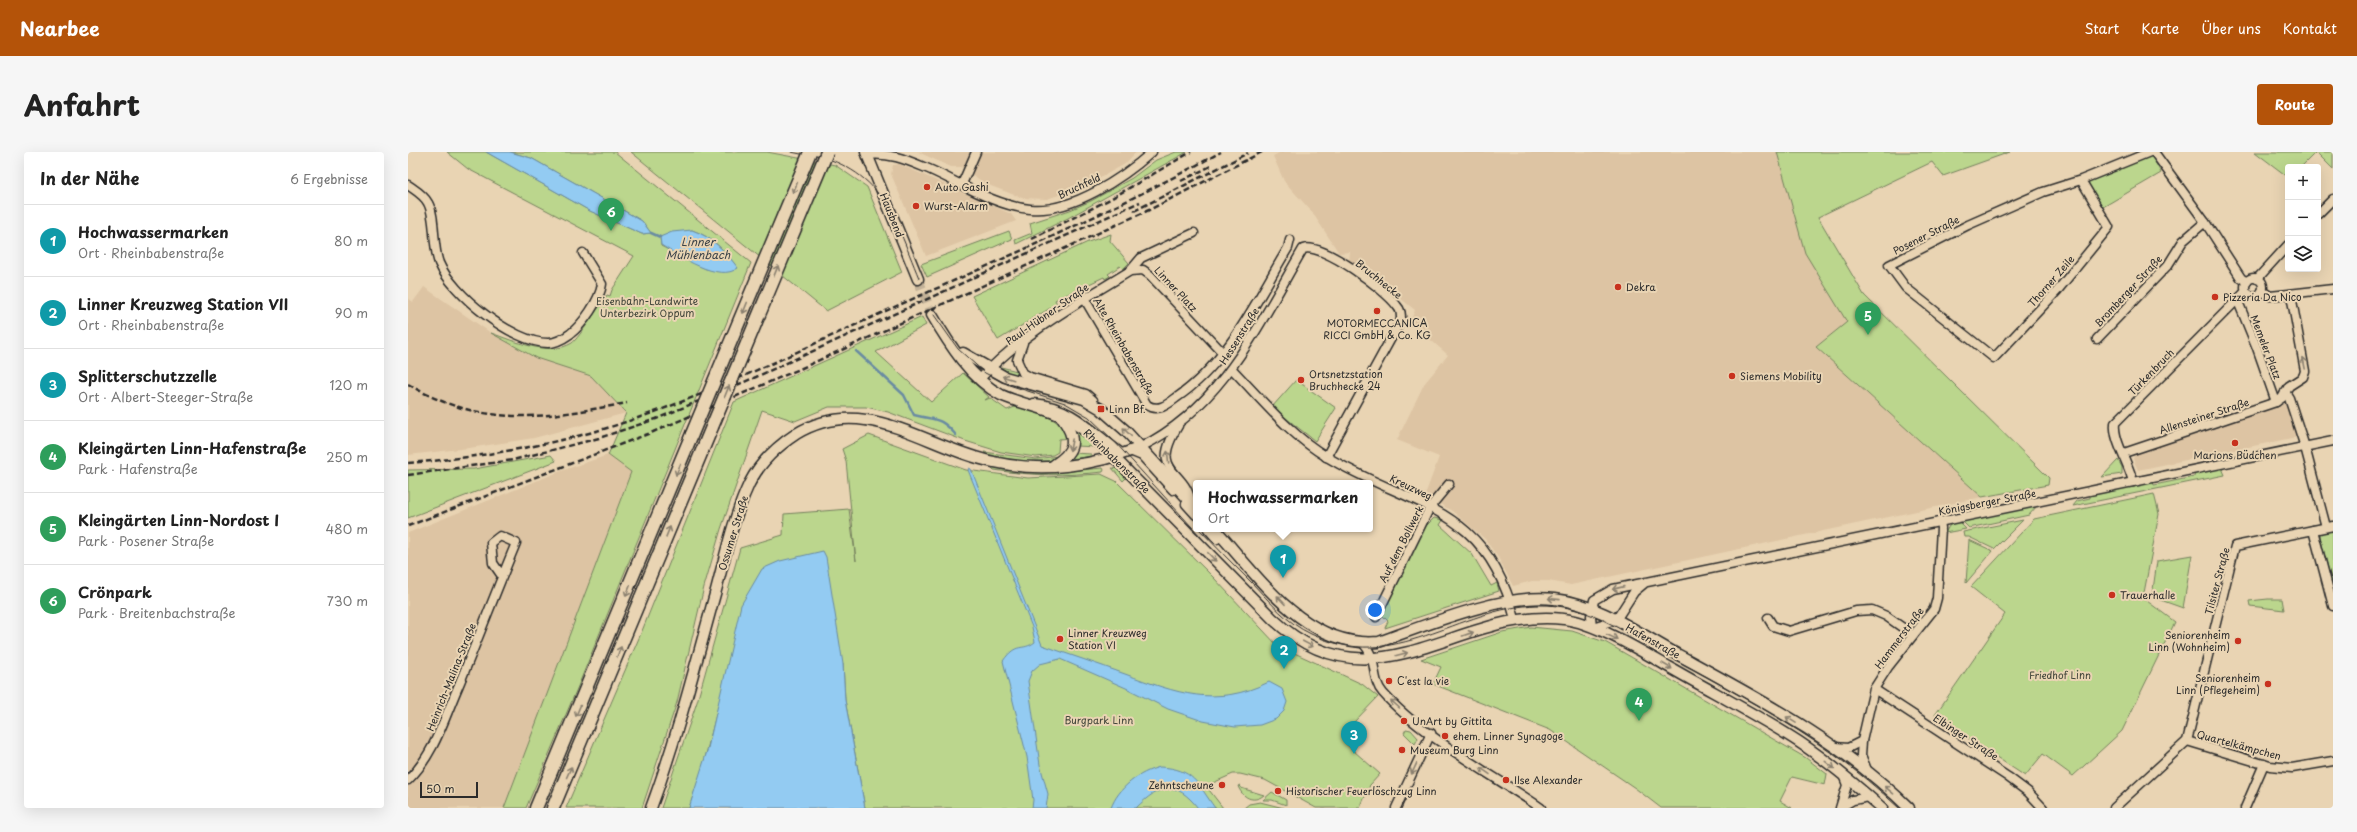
<!DOCTYPE html>
<html lang="de">
<meta charset="utf-8">
<style>
:root{--surface:#fff;--page:#f6f6f6;--text:#222;--muted:#767676;--line:#e0e0e0;--accent:#b45309}
body{margin:0;font-family:"Playpen Sans",sans-serif;background:var(--page);color:var(--text)}
.controls{position:absolute;right:12px;top:12px;display:grid;overflow:hidden;border-radius:4px;box-shadow:0 4px 16px #0002}
.controls button{width:36px;height:36px;display:grid;place-items:center;padding:0;border:0;border-bottom:1px solid var(--line);background:var(--surface);color:var(--text);font:20px sans-serif}
.scale{position:absolute;left:12px;bottom:10px;width:58px;box-sizing:border-box;padding-left:4px;border:2px solid #2b2b2b;border-top:0;font-size:11px;line-height:14px;white-space:nowrap;color:#2b2b2b;-webkit-text-stroke:3px #e9d4b3;paint-order:stroke}
.you{position:absolute;left:967px;top:458px;width:14px;height:14px;margin:-10px;border:3px solid #fff;border-radius:50%;background:#1a73e8;box-shadow:0 0 0 6px #1a73e833}
.badge{display:grid;place-items:center;width:26px;height:26px;border-radius:50%;background:var(--accent);color:#fff;font-size:13px;font-weight:700}
.pin{position:absolute;translate:-50% -33px;filter:drop-shadow(0 1px 2px #0008)}
.pin::after{content:'';position:absolute;top:21px;width:14px;height:12px;background:inherit;clip-path:polygon(0 0,100% 0,50% 100%)}
.popup{position:absolute;left:785px;top:328px;width:180px;height:52px;box-sizing:border-box;display:grid;place-content:center;border-radius:4px;background:var(--surface);filter:drop-shadow(0 1px 3px #0005);font-size:13px;white-space:nowrap;color:var(--muted)}
.popup b{font-size:15px;color:var(--text)}
.popup::after{content:'';position:absolute;left:50%;top:100%;margin-left:-8px;border:8px solid transparent;border-top-color:var(--surface)}
.list{margin:0;padding:0;list-style:none}
h2{display:flex;justify-content:space-between;align-items:center;height:52px;margin:0;padding:0 16px;font-size:17px}
h2 small{font-size:13px;font-weight:400;color:var(--muted)}
.list li{display:grid;grid-template-columns:26px 1fr auto;gap:12px;align-items:center;box-sizing:border-box;height:72px;padding:0 16px;border-top:1px solid var(--line)}
.list b{display:block;font-size:15px;white-space:nowrap}
.list p{margin:0;font-size:13px;white-space:nowrap;color:var(--muted)}
.list em{font-size:13px;font-style:normal;color:var(--muted)}
.icon{flex:none;width:22px;height:22px;fill:none;stroke:currentColor;stroke-width:2;stroke-linecap:round;stroke-linejoin:round}
.map{position:relative;flex:none;width:1925px;height:656px;overflow:hidden;border-radius:4px}
header{display:flex;align-items:center;gap:24px;box-sizing:border-box;height:56px;padding:0 20px;background:var(--accent);color:#fff}
header strong{font-size:19px}
nav{display:flex;gap:22px;margin-inline-start:auto;font-size:14px}
.intro{display:flex;align-items:center;justify-content:space-between;box-sizing:border-box;height:96px;padding:0 24px}
h1{margin:0;font-size:28px}
.button{padding:10px 18px;border-radius:4px;background:var(--accent);color:#fff;font-size:14px;font-weight:700}
main{display:flex;gap:24px;padding:0 24px}
aside{flex:1;background:var(--surface);border-radius:4px;box-shadow:0 4px 16px #0002}
.map>svg:first-child{display:block}
.built{fill:#ddc4a3}
.green{fill:#bbd68d;stroke:#73805c;fill-rule:evenodd}
.water{fill:#93cbf2;stroke:#698ba2}
.lines{fill:none;stroke-linecap:round;stroke-linejoin:round}
.stream{stroke:#698ba2;stroke-width:2.5}
.major-tunnel{stroke:#c3b298;stroke-width:10;stroke-dasharray:10 5;stroke-linecap:butt}
.minor-casing{stroke:#2b2b2b;stroke-width:11}
.major-casing{stroke:#2b2b2b;stroke-width:13}
.highway-casing{stroke:#2b2b2b;stroke-width:15}
.minor{stroke:#e9d4b3;stroke-width:8}
.major{stroke:#e9d4b3;stroke-width:10}
.highway{stroke:#e9d4b3;stroke-width:12}
.tram{stroke:#2b2b2b;stroke-width:1}
.rail{stroke:#2b2b2b;stroke-width:2.5;stroke-dasharray:6 3;stroke-linecap:butt}
.highway-bridge-casing{stroke:#2b2b2b;stroke-width:15;stroke-linecap:butt}
.highway-bridge{stroke:#e9d4b3;stroke-width:12}
.oneway{stroke:#8a806f}
.poi-dot{fill:#c8321e;stroke:#e9d4b3;stroke-width:1.5}
.labels{text-anchor:middle;stroke-width:4;stroke-linejoin:round;paint-order:stroke}
.street-label{font-size:10px;fill:#2b2b2b;stroke:#e9d4b3}
.poi-label{font-size:10px;fill:#2b2b2b;stroke:#e9d4b3;text-anchor:start}
.park-label{font-size:10px;fill:#41453a;stroke:#e9d4b3}
.water-label{font-size:11px;font-style:italic;fill:#3b4349;stroke:#e9d4b3}
</style>
<header>
<strong>Nearbee</strong>
<nav><a>Start</a><a>Karte</a><a>Über uns</a><a>Kontakt</a></nav>
</header>
<div class="intro"><h1>Anfahrt</h1><a class="button">Route</a></div>
<main>
<aside>
<h2>In der Nähe<small>6 Ergebnisse</small></h2>
<ul class="list">
<li><span class="badge" style="background:#0f9aa8">1</span><div><b>Hochwassermarken</b><p>Ort · Rheinbabenstraße</p></div><em>80 m</em></li>
<li><span class="badge" style="background:#0f9aa8">2</span><div><b>Linner Kreuzweg Station VII</b><p>Ort · Rheinbabenstraße</p></div><em>90 m</em></li>
<li><span class="badge" style="background:#0f9aa8">3</span><div><b>Splitterschutzzelle</b><p>Ort · Albert-Steeger-Straße</p></div><em>120 m</em></li>
<li><span class="badge" style="background:#2e9e5b">4</span><div><b>Kleingärten Linn-Hafenstraße</b><p>Park · Hafenstraße</p></div><em>250 m</em></li>
<li><span class="badge" style="background:#2e9e5b">5</span><div><b>Kleingärten Linn-Nordost I</b><p>Park · Posener Straße</p></div><em>480 m</em></li>
<li><span class="badge" style="background:#2e9e5b">6</span><div><b>Crönpark</b><p>Park · Breitenbachstraße</p></div><em>730 m</em></li>
</ul>
</aside>
<div class="map">
<svg width="1925" height="656" viewBox="0 0 1925 656">
<rect width="100%" height="100%" fill="#e9d4b3"/>
<filter id="ink" filterUnits="userSpaceOnUse"><feTurbulence type="fractalNoise" baseFrequency=".025" numOctaves="2"/><feDisplacementMap in="SourceGraphic" scale="8" xChannelSelector="R" yChannelSelector="G"/><feConvolveMatrix kernelMatrix="1 2 1 2 8 2 1 2 1" color-interpolation-filters="sRGB"/></filter>
<g filter="url(#ink)">
<g class="built">
<path d="M510 0H728L717 12 677 34 639 47 614 46 578 32 553 15H543Z"/>
<path d="M873 0H1370L1440 170 1408 195 1574 345 1163 433 1140 429H1124L1105 434 1091 407 1077 387 1044 359 1017 343 1031 305 989 288 1016 232 1040 203 1002 170 1007 158 963 123 941 109 942 100 931 101 904 60 876 29 865 4Z"/>
<path d="M491 12 603 62 608 69 518 104 483 22 485 13Z"/>
<path d="M16 135 83 181 128 206 183 224 218 261 126 286 61 296 0 303V146L5 150Z"/>
<path d="M1878 251 1890 282 1888 285 1730 318 1725 307 1728 301Z"/>
<path d="M200 303 223 320 96 656H0V381L153 319Z"/>
</g>
<g class="green">
<path d="M39 0H78L182 59 234 82 243 81 234 69 123 6 102 0H207L343 111 171 532 118 656H96L223 320 200 303 218 261 183 224 128 206 83 181C106 189 141 205 164 191 171 186 192 153 199 143L202 144 204 138 226 104 60 17ZM284 78C304 85 318 99 329 116L298 117 253 94 252 85Z"/>
<path d="M223 0H359L427 13 459 35 494 120 418 159Z"/>
<path d="M768 0H779L660 66 608 92 607 88 624 81 622 71 662 58 683 49 724 26 748 8Z"/>
<path d="M1369 0H1602L1535 24 1524 10 1410 65 1456 143 1641 326 1640 333 1574 345 1408 195 1439 170 1397 101Z"/>
<path d="M1847 0H1925V17L1908 0 1893 15H1880V25Z"/>
<path d="M1741 4H1744L1753 21 1695 55 1679 31 1681 28Z"/>
<path d="M601 79 604 87 519 125 513 112Z"/>
<path d="M703 82 702 89 721 111 715 117 712 114 700 122 702 124 697 127 696 125 647 148 649 152 590 188 564 144 680 90Z"/>
<path d="M514 165 518 173 468 200 523 250 555 221 581 245 577 248 582 246 599 258 607 255C630 261 651 264 662 286L651 287 650 300 645 303 628 305 593 300 557 289 480 260 458 255H421L387 269 354 258 313 377 296 435 269 550 234 656H158L234 479 326 250Z"/>
<path d="M593 215 609 219 611 225 589 217Z"/>
<path d="M888 228 928 256 907 289 864 255Z"/>
<path d="M666 277H668L689 295 668 294Z"/>
<path d="M461 283 558 318 620 326 693 322 708 329 806 426 869 493 954 532 970 545 946 570 948 574 938 592 972 622 962 633 952 656H908L857 628 832 622H825L798 634 815 656H457L437 548 435 512 315 535 294 618 281 656H253L289 550 332 396 375 383 376 362 441 357 448 409 438 309 434 297Z"/>
<path d="M576 300 628 307 650 304 646 309C632 309 584 310 576 300Z"/>
<path d="M665 301 683 302 684 304 663 307Z"/>
<path d="M143 303 148 309 0 366V318L66 317Z"/>
<path d="M1710 308 1714 315V322L1694 325Z"/>
<path d="M583 315 638 321 695 316 696 318 695 320C657 324 624 324 586 318Z"/>
<path d="M704 316 710 317 719 325 715 329Z"/>
<path d="M1814 316 1817 323 1665 354 1669 349 1682 346V343L1745 330 1746 333 1786 325 1787 321Z"/>
<path d="M1746 342 1751 362 1735 446 1767 470 1714 579 1665 624 1635 602 1617 624 1528 565 1527 563 1597 462 1563 435 1626 367Z"/>
<path d="M1629 354 1621 363 1561 376 1554 369Z"/>
<path d="M1026 366 1035 368 1032 373 1064 402 1083 434 1089 431 1091 439 977 476 980 469 974 463 1017 372 1019 373Z"/>
<path d="M1615 368 1586 397 1561 385H1556L1555 380Z"/>
<path d="M1547 370H1551L1558 377 1537 381 1541 374Z"/>
<path d="M1925 378V436L1912 384 1914 380Z"/>
<path d="M1561 388 1585 399 1558 431Z"/>
<path d="M1784 403 1775 456 1744 445 1749 409Z"/>
<path d="M1860 447H1874L1876 458 1842 454 1841 449Z"/>
<path d="M1123 475 1164 479 1197 490 1398 606 1419 622 1417 633 1384 625 1372 649 1384 656H1253L1227 636 1142 578 1025 532 1033 515 1013 507 1094 480Z"/>
<path d="M998 577 1003 578 1010 586 1007 592 996 581Z"/>
<path d="M832 633 833 636 856 643C845 652 834 645 830 634Z"/>
<path d="M864 640 878 648V653L864 648H855Z"/>
<path d="M852 650 876 656H836L841 652Z"/>
</g>
<g class="water">
<path d="M78 0H102L123 6 234 69 243 81 234 82 182 59Z"/>
<path d="M284 78C304 85 317 99 330 116 311 131 271 104 253 93L252 85 264 80Z"/>
<path d="M561 316 563 317 634 493C662 503 690 512 717 522 769 541 807 556 861 530L874 537 879 550 876 559 868 567 852 573 827 575 795 569 760 557 718 536 652 507 632 512 624 519 620 529 632 613 640 642 638 656H624L625 648 619 605 595 509C609 489 614 500 627 490L624 475 560 318Z"/>
<path d="M415 399 418 405 435 512 437 548 457 656H281L300 596 333 453 354 417 372 409Z"/>
<path d="M752 615C786 617 789 631 807 656H790C768 628 752 632 728 656H703C710 636 731 620 752 615Z"/>
</g>
<g class="lines">
<g class="stream">
<path d="M243 81 252 85"/>
<path d="M448 199 496 243 506 263C529 269 531 264 548 283"/>
</g>
<path class="major-tunnel" d="M510 127 524 163"/>
<g class="minor-casing">
<g id="minor">
<path d="M1746 0 1797 70 1833 126 1839 130"/>
<path d="M459 3C483 0 501 9 523 18 554 32 588 54 622 57 663 61 715 26 744 0"/>
<path d="M1673 28 1701 75 1649 139 1586 206 1498 136 1481 113 1560 73 1635 40 1673 28 1742 0"/>
<path d="M554 32 568 0"/>
<path d="M0 33C7 38 16 43 20 51 28 65 24 93 31 111 44 142 105 191 140 191 148 191 155 187 162 182 175 172 192 148 194 132L175 101"/>
<path d="M1910 62 1925 47"/>
<path d="M722 119 733 106 786 81"/>
<circle cx="1846" cy="135" r="9"/>
<path d="M1849 127 1880 93"/>
<path d="M1854 139 1862 144 1925 137"/>
<path d="M676 146 739 253C750 260 759 253 768 246 821 210 848 149 880 96L882 88"/>
<path d="M1829 147 1849 196 1868 250"/>
<path d="M1689 187 1760 113 1775 89 1797 70"/>
<path d="M615 191 609 208 615 221 622 225 678 242 685 248"/>
<path d="M824 217C854 248 882 283 919 305 1006 357 1078 352 1107 467"/>
<path d="M571 228C613 182 670 151 722 119L735 118 742 123 815 201"/>
<path d="M1877 240 1881 246 1897 295 1918 375"/>
<path d="M626 251C666 255 684 280 715 302"/>
<path d="M770 274C740 323 778 316 783 351"/>
<path d="M733 295C815 254 851 172 895 97 914 90 978 138 989 154 993 158 993 162 993 168L918 305"/>
<path d="M722 299 734 304 765 338"/>
<path d="M1716 301 1868 250 1874 246 1881 234 1895 225 1897 219 1883 143"/>
<path d="M1725 330C1721 311 1705 289 1707 271L1838 139"/>
<path d="M778 352 788 363"/>
<path d="M800 377 809 387"/>
<path d="M1905 378 1925 454"/>
<path d="M1238 430 1226 440 1208 468 1184 475 1183 464 1186 448 1205 437 1925 289"/>
<path d="M968 465 1022 355 1041 332"/>
<path d="M1360 466 1365 474 1381 479 1448 459 1464 458 1478 464 1505 483"/>
<path d="M955 491C971 508 962 526 975 541 1014 585 1084 622 1133 656"/>
<path d="M1466 537 1600 625 1620 640 1635 656"/>
<path d="M1779 589 1862 614 1884 616 1925 609"/>
<path d="M1427 595 1440 596 1454 589"/>
<path d="M1459 618 1453 603 1454 589 1466 537 1480 515 1526 457 1529 446 1533 376 1532 369"/>
<path d="M0 628C26 603 36 567 50 535 70 487 88 439 108 391L92 384 83 391 85 411 94 424"/>
<path d="M1433 655 1445 648 1461 645"/>
<path d="M988 656 1023 581"/>
<path d="M1432 656 1439 633 1435 623"/>
<path d="M1706 656 1779 589 1827 394 1925 374"/>
<path d="M1837 656 1856 612"/>
</g>
</g>
<g class="major-casing">
<g id="major">
<path d="M458 0 510 127"/>
<path d="M524 163C541 192 563 227 593 243 613 252 634 255 653 264 666 270 676 278 687 286L865 467C966 562 1051 454 1156 467 1186 470 1235 500 1261 515 1304 540 1350 563 1391 590 1421 610 1448 633 1474 656"/>
<path d="M555 201 597 225 676 247 693 257 718 279 788 356"/>
<path d="M646 313C668 299 669 287 654 266"/>
<path d="M807 377C851 425 898 497 971 490 1021 472 1095 441 1146 447 1191 452 1229 480 1267 501 1349 546 1434 590 1501 656"/>
<path d="M243 656C269 586 287 514 307 442 317 405 325 366 341 332 352 310 368 295 388 282 458 240 519 297 586 310 634 321 687 314 733 295"/>
</g>
</g>
<g class="highway-casing">
<g id="highway">
<path d="M128 656 284 282"/>
<path d="M145 656 304 275"/>
</g>
</g>
<use href="#minor" class="minor"/>
<use href="#major" class="major"/>
<use href="#highway" class="highway"/>
<g class="tram">
<path d="M383 0 403 4"/>
<path d="M397 0C475 18 484 61 511 126"/>
<path d="M526 163 550 197 577 221 601 233 657 251 681 265 706 289 793 385"/>
<path d="M791 377C808 395 826 413 844 431 862 450 879 471 903 482 987 523 1049 455 1130 453 1157 452 1182 461 1205 473 1303 529 1409 578 1491 656"/>
</g>
<g class="rail">
<path d="M773 29 803 14"/>
<path d="M726 59 840 1"/>
<path d="M624 87 704 46 783 0"/>
<path d="M0 232C74 277 139 266 219 251"/>
<path d="M0 311C67 306 134 295 199 276 300 245 395 196 491 153 600 105 709 57 813 0"/>
<path d="M0 323 105 308 191 286 248 267 348 225 732 50"/>
<path d="M0 374 245 280 394 216 741 58 854 0"/>
</g>
<g class="highway-bridge-casing">
<g id="highway-bridge">
<path d="M304 275 419 0"/>
<path d="M284 282 402 0"/>
</g>
</g>
<use href="#highway-bridge" class="highway-bridge"/>
</g>
<defs><path id="oneway-shaft" d="M-6 0H5M1.5-3L5.5 0L1.5 3" fill="none" stroke-width="1.6" stroke-linecap="round" stroke-linejoin="round"/></defs>
<g class="oneway">
<use href="#oneway-shaft" transform="translate(387 36) rotate(113)"/>
<use href="#oneway-shaft" transform="translate(368 119) rotate(-68)"/>
<use href="#oneway-shaft" transform="translate(337 156) rotate(112)"/>
<use href="#oneway-shaft" transform="translate(1896 211) rotate(-101)"/>
<use href="#oneway-shaft" transform="translate(600 226) rotate(-163)"/>
<use href="#oneway-shaft" transform="translate(319 239) rotate(-68)"/>
<use href="#oneway-shaft" transform="translate(719 280) rotate(-134)"/>
<use href="#oneway-shaft" transform="translate(663 293) rotate(101)"/>
<use href="#oneway-shaft" transform="translate(760 305) rotate(-96)"/>
<use href="#oneway-shaft" transform="translate(270 318) rotate(112)"/>
<use href="#oneway-shaft" transform="translate(260 380) rotate(-68)"/>
<use href="#oneway-shaft" transform="translate(804 405) rotate(46)"/>
<use href="#oneway-shaft" transform="translate(1210 436) rotate(167)"/>
<use href="#oneway-shaft" transform="translate(220 439) rotate(112)"/>
<use href="#oneway-shaft" transform="translate(1146 447) rotate(-174)"/>
<use href="#oneway-shaft" transform="translate(873 448) rotate(-133)"/>
<use href="#oneway-shaft" transform="translate(1060 482) rotate(-19)"/>
<use href="#oneway-shaft" transform="translate(1204 485) rotate(25)"/>
<use href="#oneway-shaft" transform="translate(900 492) rotate(28)"/>
<use href="#oneway-shaft" transform="translate(211 500) rotate(-68)"/>
<use href="#oneway-shaft" transform="translate(994 502) rotate(-14)"/>
<use href="#oneway-shaft" transform="translate(1259 514) rotate(30)"/>
<use href="#oneway-shaft" transform="translate(987 552) rotate(-138)"/>
<use href="#oneway-shaft" transform="translate(170 559) rotate(113)"/>
<use href="#oneway-shaft" transform="translate(1383 568) rotate(-148)"/>
<use href="#oneway-shaft" transform="translate(1422 613) rotate(38)"/>
<use href="#oneway-shaft" transform="translate(1006 617) rotate(115)"/>
<use href="#oneway-shaft" transform="translate(1077 619) rotate(-145)"/>
<use href="#oneway-shaft" transform="translate(161 620) rotate(-66)"/>
<use href="#oneway-shaft" transform="translate(1481 638) rotate(-140)"/>
</g>
</g>
<g class="poi-dot">
<circle cx="519" cy="35" r="4"/>
<circle cx="508" cy="54" r="4"/>
<circle cx="1210" cy="135" r="4"/>
<circle cx="1807" cy="145" r="4"/>
<circle cx="969" cy="159" r="4"/>
<circle cx="1324" cy="224" r="4"/>
<circle cx="893" cy="228" r="4"/>
<rect x="689" y="253" width="8" height="8" rx="2"/>
<circle cx="1827" cy="291" r="4"/>
<circle cx="1704" cy="443" r="4"/>
<circle cx="652" cy="487" r="4"/>
<circle cx="1830" cy="489" r="4"/>
<circle cx="981" cy="529" r="4"/>
<circle cx="1860" cy="532" r="4"/>
<circle cx="996" cy="569" r="4"/>
<circle cx="1037" cy="584" r="4"/>
<circle cx="994" cy="598" r="4"/>
<circle cx="1098" cy="628" r="4"/>
<circle cx="814" cy="633" r="4"/>
<circle cx="870" cy="639" r="4"/>
</g>
<g class="labels">
<g class="street-label">
<text transform="translate(671 34) rotate(-25)" y="4">Bruchfeld</text>
<text transform="translate(484 63) rotate(68)" y="4">Hausbend</text>
<text transform="translate(1518 83) rotate(-27)" y="4">Posener Straße</text>
<text transform="translate(971 127) rotate(39)" y="4">Bruchhecke</text>
<text transform="translate(1643 129) rotate(-49)" y="4">Thorner Zeile</text>
<text transform="translate(768 137) rotate(47)" y="4">Linner Platz</text>
<text transform="translate(1720 139) rotate(-47)" y="4">Bromberger Straße</text>
<text transform="translate(639 162) rotate(-35)" y="4">Paul-Hübner-Straße</text>
<text transform="translate(831 184) rotate(-58)" y="4">Hessenstraße</text>
<text transform="translate(716 194) rotate(60)" y="4">Alte Rheinbabenstraße</text>
<text transform="translate(1858 195) rotate(69)" y="4">Memeler Platz</text>
<text transform="translate(1743 220) rotate(-46)" y="4">Türkenbruch</text>
<text transform="translate(1796 264) rotate(-18)" y="4">Allensteiner Straße</text>
<text transform="translate(709 309) rotate(44)" y="4">Rheinbabenstraße</text>
<text transform="translate(1003 335) rotate(25)" y="4">Kreuzweg</text>
<text transform="translate(1579 350) rotate(-11)" y="4">Königsberger Straße</text>
<text transform="translate(325 381) rotate(-73)" y="4">Ossumer Straße</text>
<text transform="translate(993 392) rotate(-63)" y="4">Auf dem Bollwerk</text>
<text transform="translate(1809 429) rotate(-75)" y="4">Tilsiter Straße</text>
<text transform="translate(1491 486) rotate(-53)" y="4">Hammerstraße</text>
<text transform="translate(1245 489) rotate(29)" y="4">Hafenstraße</text>
<text transform="translate(43 525) rotate(-68)" y="4">Heinrich-Malina-Straße</text>
<text transform="translate(1558 585) rotate(33)" y="4">Elbinger Straße</text>
<text transform="translate(1831 593) rotate(15)" y="4">Quartelkämpchen</text>
</g>
<g class="poi-label">
<text x="527" y="39">Auto Gashi</text>
<text x="516" y="58">Wurst-Alarm</text>
<text x="1218" y="139">Dekra</text>
<text x="1815" y="149">Pizzeria Da Nico</text>
<text x="969" y="175" text-anchor="middle">MOTORMECCANICA<tspan x="969" dy="12">RICCI GmbH &amp; Co. KG</tspan></text>
<text x="901" y="226">Ortsnetzstation<tspan x="901" dy="12">Bruchhecke 24</tspan></text>
<text x="1332" y="228">Siemens Mobility</text>
<text x="701" y="261">Linn Bf.</text>
<text x="1827" y="307" text-anchor="middle">Marions Büdchen</text>
<text x="1712" y="447">Trauerhalle</text>
<text x="660" y="485">Linner Kreuzweg<tspan x="660" dy="12">Station VI</tspan></text>
<text x="1822" y="487" text-anchor="end">Seniorenheim<tspan x="1822" dy="12">Linn (Wohnheim)</tspan></text>
<text x="1852" y="530" text-anchor="end">Seniorenheim<tspan x="1852" dy="12">Linn (Pflegeheim)</tspan></text>
<text x="989" y="533">C'est la vie</text>
<text x="1004" y="573">UnArt by Gittita</text>
<text x="1045" y="588">ehem. Linner Synagoge</text>
<text x="1002" y="602">Museum Burg Linn</text>
<text x="1106" y="632">Ilse Alexander</text>
<text x="806" y="637" text-anchor="end">Zehntscheune</text>
<text x="878" y="643">Historischer Feuerlöschzug Linn</text>
</g>
<g class="park-label">
<text x="239" y="153">Eisenbahn-Landwirte<tspan x="239" dy="12">Unterbezirk Oppum</tspan></text>
<text x="1652" y="527">Friedhof Linn</text>
<text x="691" y="572">Burgpark Linn</text>
</g>
<g class="water-label">
<text x="290" y="94">Linner<tspan x="290" dy="13">Mühlenbach</tspan></text>
</g>
</g>
</svg>
<div class="controls">
<button>+</button>
<button>−</button>
<button><svg class="icon" aria-label="layers" viewBox="0 0 24 24"><path d="M12 4l9 5-9 5-9-5zM3 14l9 5 9-5"/></svg></button>
</div>
<div class="scale">50 m</div>
<div class="you"></div>
<div class="pin badge" style="left:875px;top:426px;background:#0f9aa8">1</div>
<div class="popup"><b>Hochwassermarken</b>Ort</div>
<div class="pin badge" style="left:876px;top:517px;background:#0f9aa8">2</div>
<div class="pin badge" style="left:946px;top:602px;background:#0f9aa8">3</div>
<div class="pin badge" style="left:1231px;top:569px;background:#2e9e5b">4</div>
<div class="pin badge" style="left:1460px;top:183px;background:#2e9e5b">5</div>
<div class="pin badge" style="left:203px;top:79px;background:#2e9e5b">6</div>
</div>
</main>
